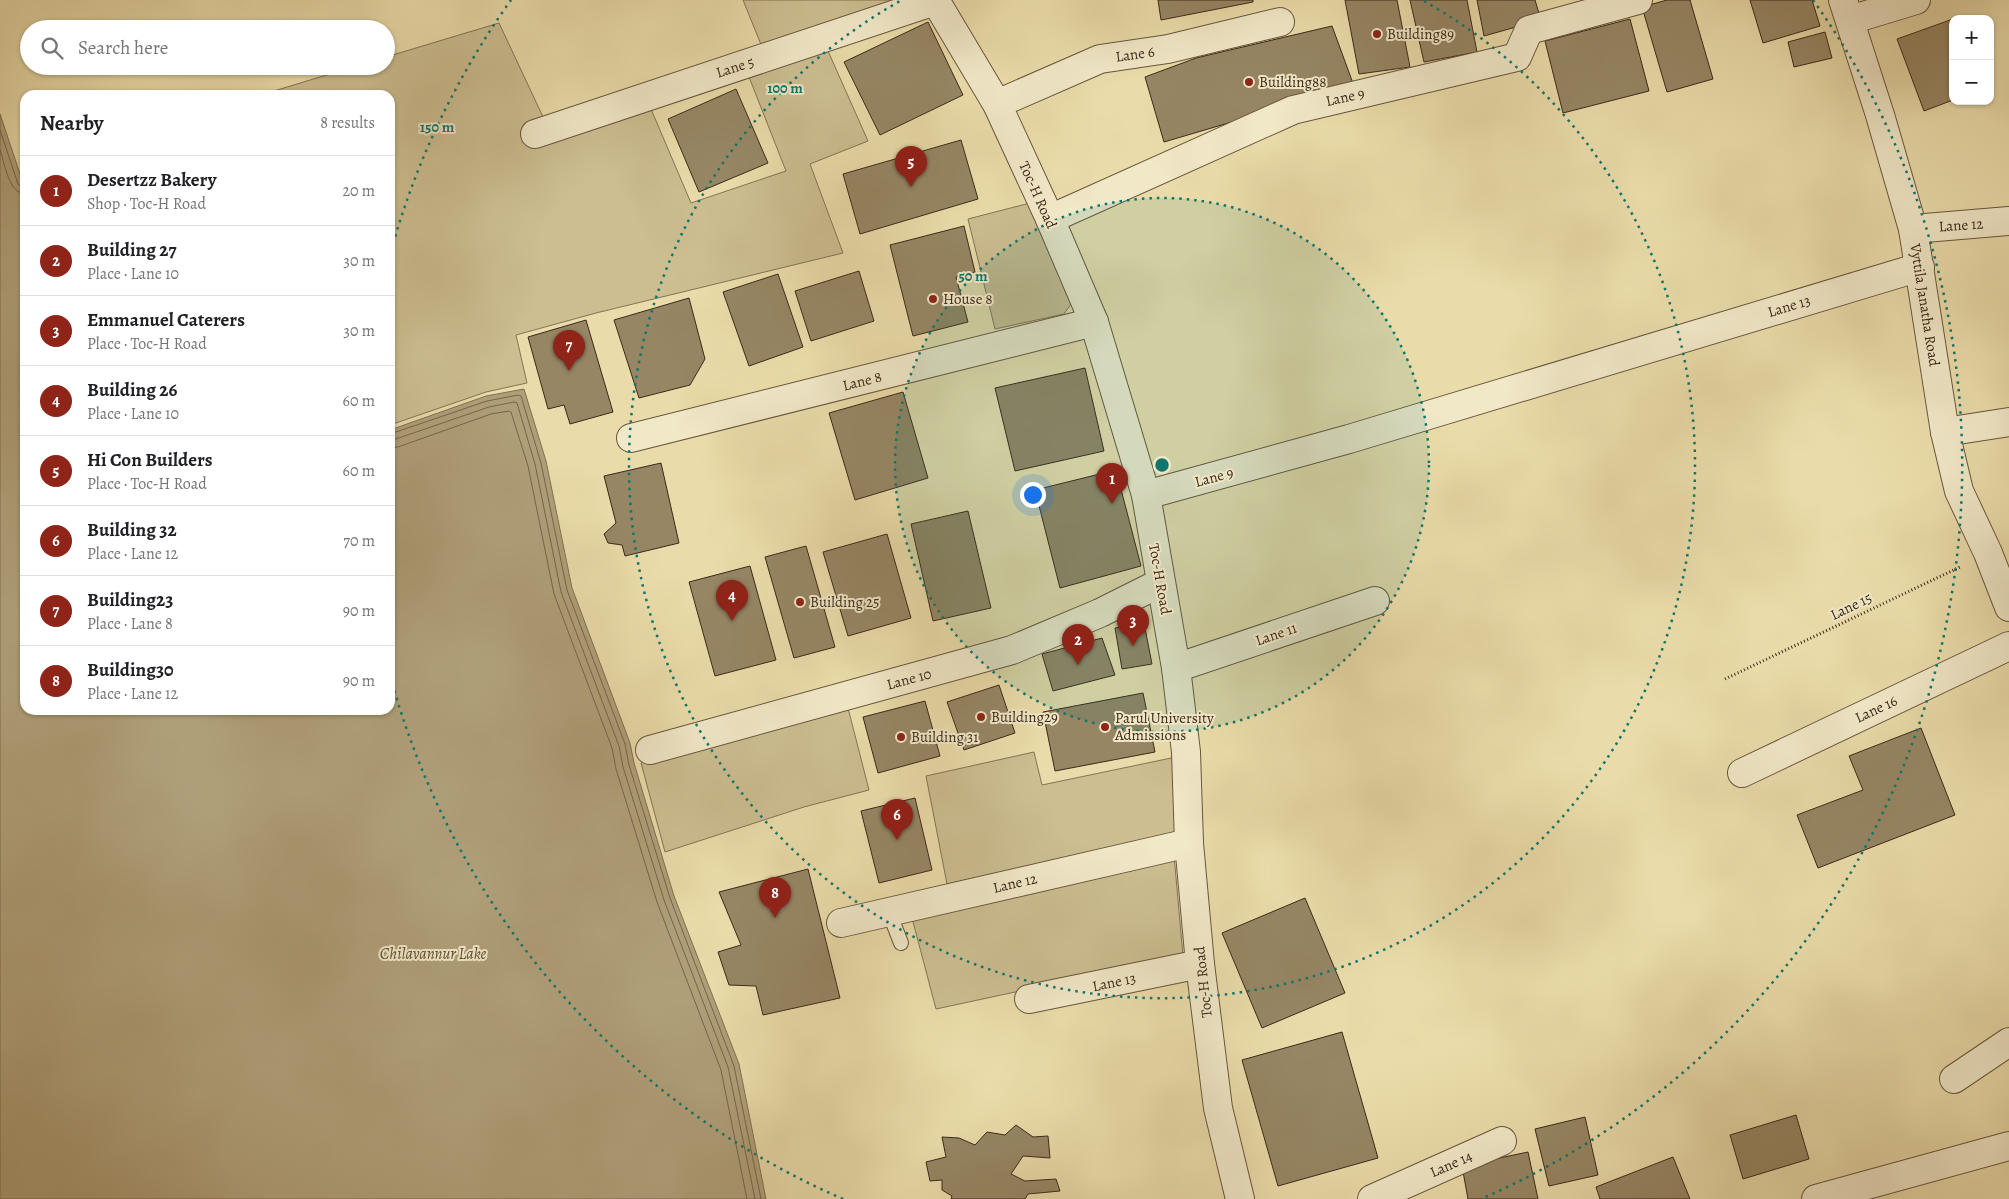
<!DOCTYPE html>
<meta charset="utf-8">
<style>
:root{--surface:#fff;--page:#f2f2f2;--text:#202124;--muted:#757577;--line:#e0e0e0;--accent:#8f2418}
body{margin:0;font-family:Alegreya,serif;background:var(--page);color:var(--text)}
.controls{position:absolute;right:15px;top:15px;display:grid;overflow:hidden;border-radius:10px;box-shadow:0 1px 4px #0004}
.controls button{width:45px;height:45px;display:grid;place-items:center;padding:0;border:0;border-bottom:1px solid var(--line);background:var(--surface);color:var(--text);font:25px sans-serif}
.you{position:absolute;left:1032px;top:494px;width:18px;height:18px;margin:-12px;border:4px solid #fff;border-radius:50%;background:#1a73e8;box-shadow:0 0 0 8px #1a73e833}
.badge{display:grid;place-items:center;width:32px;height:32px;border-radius:50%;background:var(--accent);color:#fff;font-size:16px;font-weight:700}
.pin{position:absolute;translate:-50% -41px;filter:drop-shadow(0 1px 2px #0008)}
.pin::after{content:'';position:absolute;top:26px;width:18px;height:15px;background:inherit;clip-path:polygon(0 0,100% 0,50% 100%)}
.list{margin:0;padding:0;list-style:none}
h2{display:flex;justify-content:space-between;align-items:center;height:65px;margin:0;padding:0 20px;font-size:21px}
h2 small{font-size:16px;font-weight:400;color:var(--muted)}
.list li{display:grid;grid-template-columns:32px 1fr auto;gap:15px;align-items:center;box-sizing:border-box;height:70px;padding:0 20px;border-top:1px solid var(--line)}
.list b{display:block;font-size:19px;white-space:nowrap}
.list p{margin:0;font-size:16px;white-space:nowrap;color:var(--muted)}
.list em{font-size:16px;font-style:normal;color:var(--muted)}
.icon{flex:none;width:28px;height:28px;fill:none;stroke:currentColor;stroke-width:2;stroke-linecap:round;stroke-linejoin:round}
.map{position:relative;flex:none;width:2009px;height:1199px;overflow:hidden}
.search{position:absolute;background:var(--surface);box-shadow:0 1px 4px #0004;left:20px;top:20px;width:375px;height:55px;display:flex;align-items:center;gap:12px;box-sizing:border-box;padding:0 18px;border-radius:28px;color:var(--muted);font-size:19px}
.panel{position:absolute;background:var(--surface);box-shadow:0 1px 4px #0004;left:20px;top:90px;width:375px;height:625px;border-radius:15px}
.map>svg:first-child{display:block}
.green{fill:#ccbe91;stroke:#847455}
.water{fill:#af9f79;stroke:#817053}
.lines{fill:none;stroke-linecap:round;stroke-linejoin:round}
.shore{stroke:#766449;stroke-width:1}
.building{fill:#968664;stroke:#3c2919}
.lane-casing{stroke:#68563d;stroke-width:16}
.street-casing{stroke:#68563d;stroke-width:30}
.path{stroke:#3c2919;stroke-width:3;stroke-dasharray:1 2.5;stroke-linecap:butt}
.lane{stroke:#f1e8c8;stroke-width:14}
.street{stroke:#f1e8c8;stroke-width:28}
.ring{fill:none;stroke:#0f766e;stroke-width:2.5;stroke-dasharray:2.5 5}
.poi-dot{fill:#8f2418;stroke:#f1e8c8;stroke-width:2}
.labels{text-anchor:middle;stroke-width:4;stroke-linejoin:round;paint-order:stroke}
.poi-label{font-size:15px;fill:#3c2919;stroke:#f1e8c8;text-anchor:start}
.street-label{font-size:15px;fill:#3c2919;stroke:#f1e8c8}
.water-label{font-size:16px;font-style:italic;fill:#5e4c36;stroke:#f1e8c8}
.centre{fill:#0f766e;stroke:#f1e8c8;stroke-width:2.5}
.ring-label{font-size:15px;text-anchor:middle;font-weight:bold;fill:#0f766e;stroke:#f1e8c8;stroke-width:4;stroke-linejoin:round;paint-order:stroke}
</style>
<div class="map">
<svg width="2009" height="1199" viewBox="0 0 2009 1199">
<rect width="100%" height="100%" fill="#eadcaa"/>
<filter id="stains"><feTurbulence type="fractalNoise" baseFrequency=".004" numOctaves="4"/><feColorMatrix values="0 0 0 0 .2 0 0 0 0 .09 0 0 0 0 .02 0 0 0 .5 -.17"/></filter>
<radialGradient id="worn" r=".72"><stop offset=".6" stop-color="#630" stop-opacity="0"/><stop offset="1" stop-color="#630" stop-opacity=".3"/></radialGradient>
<g class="green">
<path d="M743 0H898L762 47Z"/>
<path d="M499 23 544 119 522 127 531 147 651 109 691 203 786 171 749 77 828 51 868 141 810 164 843 253 596 313 516 335 527 383 486 392 390 425V95H261L356 66H386V57Z"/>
<path d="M1030 203 1074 300 1064 314 995 329 968 219Z"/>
<path d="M848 708 869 790 804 807 665 852 641 763Z"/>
<path d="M1034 752 1042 785 1176 757V833L947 884 926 776Z"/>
<path d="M1174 855 1183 956 936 1009 912 918Z"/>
</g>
<path class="water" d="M0 114 25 189V710H390V430L486 396 524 389 546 461 572 588 630 743 634 763 674 896 739 1064 766 1199H0Z"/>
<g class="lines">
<g class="shore">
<path d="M0 130 18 184 21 187H25"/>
<path d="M0 150C5 163 8 193 25 194"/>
<path d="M390 434 487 401 518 395 521 396 541 463 567 590 625 744 629 765 670 898 734 1066 761 1199"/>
<path d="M390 441 489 407 514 402 517 403 535 464 561 592 619 746 623 767 664 900 728 1067 755 1199"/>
<path d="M390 448 398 447 491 414 509 411 511 412 528 466 554 594 612 748 616 769 657 902 721 1070 747 1199"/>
</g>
</g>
<g class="building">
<path d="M1158 0H1253V2L1161 20Z"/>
<path d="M1345 0H1397L1410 67 1359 74Z"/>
<path d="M1410 0H1467L1477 52 1424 62Z"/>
<path d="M1477 0H1535L1541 20 1484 36Z"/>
<path d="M1667 0H1690L1713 79 1667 92 1642 7Z"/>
<path d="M1750 0H1812L1820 26 1763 43Z"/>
<path d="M1630 19 1649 91 1563 113 1545 41Z"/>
<path d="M1953 19V100L1924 111 1897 39Z"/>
<path d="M928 22 963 95 880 135 844 62Z"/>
<path d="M1332 26 1354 86 1164 142 1145 77 1196 58Z"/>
<path d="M1825 32 1832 58 1794 67 1788 42Z"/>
<path d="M736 89 768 163 699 192 668 119Z"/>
<path d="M961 140 978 199 860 234 843 174Z"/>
<path d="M964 226 975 272 956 277 968 322 913 336 890 245Z"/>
<path d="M859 271 874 321 811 341 795 291Z"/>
<path d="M778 274 803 347 749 366 723 292Z"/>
<path d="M689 298 705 359 690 385 639 398 614 320Z"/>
<path d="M586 320 613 412 570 424 564 405 548 409 528 337Z"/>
<path d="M1085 368 1104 451 1015 471 995 388Z"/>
<path d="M903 392 928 478 855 500 829 413Z"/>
<path d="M661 463 679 543 625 556 622 545 608 543 604 534 616 523 604 476Z"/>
<path d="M1116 470 1141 566 1060 588 1035 490Z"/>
<path d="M968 511 991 608 933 621 911 524Z"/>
<path d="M887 534 911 618 848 636 823 552Z"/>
<path d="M806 546 835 647 794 658 765 557Z"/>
<path d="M750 566 776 660 715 676 689 582Z"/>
<path d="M1144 623 1152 664 1122 669 1115 628Z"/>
<path d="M1102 638 1115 675 1053 691 1042 654Z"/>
<path d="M999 685 1015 733 964 750 947 702Z"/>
<path d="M1143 693 1155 752 1055 771 1043 712Z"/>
<path d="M925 701 940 756 878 773 863 717Z"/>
<path d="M1921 728 1955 815 1818 868 1797 815 1863 790 1849 756Z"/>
<path d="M915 798 932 870 879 883 861 811Z"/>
<path d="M808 869 840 998 763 1015 756 986 729 985 718 952 741 945 719 892Z"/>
<path d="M1305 898 1345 993 1262 1028 1222 933Z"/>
<path d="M1342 1032 1378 1158 1278 1186 1242 1060Z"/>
<path d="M1796 1115 1809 1159 1743 1179 1730 1135Z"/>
<path d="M1585 1117 1598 1175 1549 1186 1535 1129Z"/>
<path d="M1016 1125 1033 1137 1048 1136 1050 1158 1023 1156 1011 1174 1025 1181 1056 1179 1060 1191 1028 1194 1025 1199H951L952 1196 942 1190V1180L930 1181 926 1162 946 1157 942 1137 959 1138 975 1145 987 1132 1005 1135Z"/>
<path d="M1528 1152 1538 1199H1468L1462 1166Z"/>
<path d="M1673 1157 1690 1199H1600L1596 1187Z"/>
</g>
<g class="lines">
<g class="lane-casing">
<path id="lane" d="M889 912 901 943"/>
</g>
<g class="street-casing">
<g id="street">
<path d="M935 0 997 104 1050 219 1094 322 1146 495 1176 668 1186 752 1189 843 1200 964 1218 1108 1240 1199"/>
<path d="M1843 0 1880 115 1913 229 1945 432 1959 491 1988 553 2009 607"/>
<path d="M1850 20 1916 0"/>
<path d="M997 104 1100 59 1168 49 1280 22"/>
<path d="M535 134 935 1"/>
<path d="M1050 219 1293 110 1517 57 1529 30 1638 0"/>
<path d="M1913 229 2009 221"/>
<path d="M1945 432 2009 422"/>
<path d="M631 438 1094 322"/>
<path d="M1146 495 1349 439 1920 267"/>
<path d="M1176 668 1375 601"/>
<path d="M650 750 1012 650 1100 613 1160 583"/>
<path d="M1742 773 2009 646"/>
<path d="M841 923 1189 843"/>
<path d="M1029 999 1200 964"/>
<path d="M1954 1079 2009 1042"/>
<path d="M1372 1199 1502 1141"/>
<path d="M1816 1199 2009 1146"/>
</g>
</g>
<path class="path" d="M1725 679 1960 567"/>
<use href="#lane" class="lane"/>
<use href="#street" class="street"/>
</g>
<circle cx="1162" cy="465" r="267" fill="#0f766e" fill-opacity=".12"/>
<g class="ring">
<circle cx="1162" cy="465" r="267"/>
<path d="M1424 1A533 533 0 1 1 900 1"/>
<path d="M843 1199A800 800 0 0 1 391 679M391 251A800 800 0 0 1 511 0M1813 0A800 800 0 0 1 1481 1199"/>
</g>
<g class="poi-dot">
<circle cx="1377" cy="34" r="5"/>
<circle cx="1249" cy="82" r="5"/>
<circle cx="933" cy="299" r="5"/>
<circle cx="800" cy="602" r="5"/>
<circle cx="981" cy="717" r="5"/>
<circle cx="1105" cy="727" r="5"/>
<circle cx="901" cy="737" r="5"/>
</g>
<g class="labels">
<g class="poi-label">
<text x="1387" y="39">Building89</text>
<text x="1259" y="87">Building88</text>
<text x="943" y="304">House 8</text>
<text x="810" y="607">Building 25</text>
<text x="991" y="722">Building29</text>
<text x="1115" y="723">Parul University<tspan x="1115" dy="17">Admissions</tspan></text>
<text x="911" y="742">Building 31</text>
</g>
<g class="street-label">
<text transform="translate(1135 54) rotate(-8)" y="5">Lane 6</text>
<text transform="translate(735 67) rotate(-18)" y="5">Lane 5</text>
<text transform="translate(1345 97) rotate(-13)" y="5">Lane 9</text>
<text transform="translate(1038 195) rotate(66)" y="5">Toc-H Road</text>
<text transform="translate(1961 225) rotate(-4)" y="5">Lane 12</text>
<text transform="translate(1925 305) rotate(81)" y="5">Vyttila Janatha Road</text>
<text transform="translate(1789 306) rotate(-17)" y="5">Lane 13</text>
<text transform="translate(862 381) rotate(-14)" y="5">Lane 8</text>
<text transform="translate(1214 477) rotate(-15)" y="5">Lane 9</text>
<text transform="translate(1160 579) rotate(80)" y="5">Toc-H Road</text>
<text transform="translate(1851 606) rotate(-26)" y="5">Lane 15</text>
<text transform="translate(1276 634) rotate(-19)" y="5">Lane 11</text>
<text transform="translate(909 679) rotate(-15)" y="5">Lane 10</text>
<text transform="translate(1876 709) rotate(-25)" y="5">Lane 16</text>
<text transform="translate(1015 883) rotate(-13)" y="5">Lane 12</text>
<text transform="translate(1114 982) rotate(-12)" y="5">Lane 13</text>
<text transform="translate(1203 982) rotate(-96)" y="5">Toc-H Road</text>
<text transform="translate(1451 1164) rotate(-24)" y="5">Lane 14</text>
</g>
<g class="water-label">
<text x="433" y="959">Chilavannur Lake</text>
</g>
</g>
<circle cx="1162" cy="465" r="8" class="centre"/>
<g class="ring-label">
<text x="785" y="93">100 m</text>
<text x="437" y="132">150 m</text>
<text x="973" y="281">50 m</text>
</g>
<rect width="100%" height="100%" filter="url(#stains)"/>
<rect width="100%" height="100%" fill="url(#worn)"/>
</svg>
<div class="controls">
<button>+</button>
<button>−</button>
</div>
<div class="you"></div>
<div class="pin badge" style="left:1112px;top:504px">1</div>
<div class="pin badge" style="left:1078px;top:665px">2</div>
<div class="pin badge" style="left:1133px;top:646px">3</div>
<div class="pin badge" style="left:732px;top:621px">4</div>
<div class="pin badge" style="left:911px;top:187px">5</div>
<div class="pin badge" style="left:897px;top:840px">6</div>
<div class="pin badge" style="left:569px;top:371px">7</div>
<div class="pin badge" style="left:775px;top:918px">8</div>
<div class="search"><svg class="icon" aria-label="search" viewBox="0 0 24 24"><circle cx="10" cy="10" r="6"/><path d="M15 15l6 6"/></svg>Search here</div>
<section class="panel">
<h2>Nearby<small>8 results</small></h2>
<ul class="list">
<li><span class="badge">1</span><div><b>Desertzz Bakery</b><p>Shop · Toc-H Road</p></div><em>20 m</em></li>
<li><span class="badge">2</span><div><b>Building 27</b><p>Place · Lane 10</p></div><em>30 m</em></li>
<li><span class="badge">3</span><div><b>Emmanuel Caterers</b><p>Place · Toc-H Road</p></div><em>30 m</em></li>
<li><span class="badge">4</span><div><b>Building 26</b><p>Place · Lane 10</p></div><em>60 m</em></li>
<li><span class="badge">5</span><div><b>Hi Con Builders</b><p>Place · Toc-H Road</p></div><em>60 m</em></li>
<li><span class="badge">6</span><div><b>Building 32</b><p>Place · Lane 12</p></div><em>70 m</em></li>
<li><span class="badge">7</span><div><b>Building23</b><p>Place · Lane 8</p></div><em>90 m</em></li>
<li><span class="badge">8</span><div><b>Building30</b><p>Place · Lane 12</p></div><em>90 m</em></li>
</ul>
</section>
</div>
